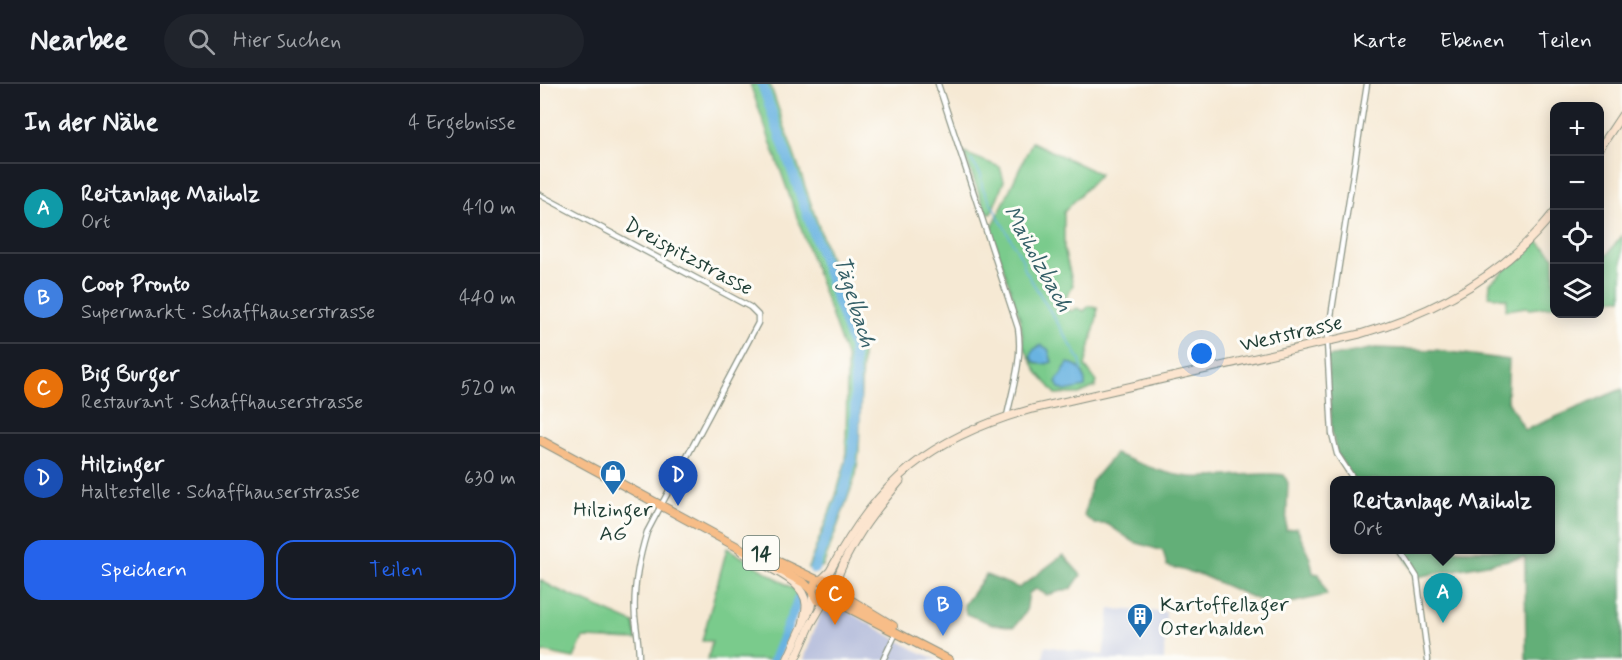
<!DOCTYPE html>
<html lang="de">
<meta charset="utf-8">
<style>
:root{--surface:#171b24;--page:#20242c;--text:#f1f3f6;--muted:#9ea1a6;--line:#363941;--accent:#2563eb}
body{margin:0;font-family:Mynerve,sans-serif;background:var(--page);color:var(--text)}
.controls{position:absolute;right:18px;top:18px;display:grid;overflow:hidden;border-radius:12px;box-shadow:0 3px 15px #0003}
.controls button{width:54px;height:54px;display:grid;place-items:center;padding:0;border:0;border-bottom:2px solid var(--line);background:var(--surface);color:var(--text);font:30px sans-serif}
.you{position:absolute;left:662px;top:270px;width:21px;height:21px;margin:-15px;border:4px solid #fff;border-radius:50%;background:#1a73e8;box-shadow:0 0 0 9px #1a73e833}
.badge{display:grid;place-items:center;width:39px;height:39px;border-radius:50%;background:var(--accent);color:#fff;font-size:20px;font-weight:700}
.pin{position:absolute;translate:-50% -50px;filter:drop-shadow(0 2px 3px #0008)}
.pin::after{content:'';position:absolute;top:32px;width:21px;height:18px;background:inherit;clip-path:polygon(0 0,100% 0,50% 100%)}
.popup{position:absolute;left:790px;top:392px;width:225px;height:78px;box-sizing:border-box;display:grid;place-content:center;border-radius:12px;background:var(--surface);filter:drop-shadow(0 2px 4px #0005);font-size:20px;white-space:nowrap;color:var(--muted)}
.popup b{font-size:22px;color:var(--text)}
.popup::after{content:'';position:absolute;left:50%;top:100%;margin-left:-12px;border:12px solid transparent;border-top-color:var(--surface)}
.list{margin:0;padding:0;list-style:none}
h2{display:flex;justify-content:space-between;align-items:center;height:78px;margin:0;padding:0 24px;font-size:26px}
h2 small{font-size:20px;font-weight:400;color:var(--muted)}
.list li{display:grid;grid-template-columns:39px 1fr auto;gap:18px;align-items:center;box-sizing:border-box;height:90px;padding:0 24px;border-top:2px solid var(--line)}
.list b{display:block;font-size:22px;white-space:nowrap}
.list p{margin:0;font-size:20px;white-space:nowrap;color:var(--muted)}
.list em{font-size:20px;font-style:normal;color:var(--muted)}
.actions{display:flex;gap:12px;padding:18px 24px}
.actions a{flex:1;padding:14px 0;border:2px solid var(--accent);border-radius:18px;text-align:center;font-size:21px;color:var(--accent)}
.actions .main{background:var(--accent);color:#fff}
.icon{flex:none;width:33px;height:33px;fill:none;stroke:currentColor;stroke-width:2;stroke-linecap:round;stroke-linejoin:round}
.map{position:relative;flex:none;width:1082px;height:576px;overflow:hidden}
header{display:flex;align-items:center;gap:36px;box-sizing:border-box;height:84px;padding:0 30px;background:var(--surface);border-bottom:2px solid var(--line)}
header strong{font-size:28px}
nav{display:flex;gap:33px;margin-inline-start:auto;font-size:21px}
.search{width:420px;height:54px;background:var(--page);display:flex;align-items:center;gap:15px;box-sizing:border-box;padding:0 21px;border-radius:33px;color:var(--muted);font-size:22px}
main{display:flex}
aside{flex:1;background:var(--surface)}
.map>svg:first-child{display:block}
.industrial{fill:#bcc3de}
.green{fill:#7acb8c;stroke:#4c8460;stroke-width:1.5;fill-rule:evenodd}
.forest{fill:#63af78;stroke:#417656;stroke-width:1.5}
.water{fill:#69b3e1;stroke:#44788a;stroke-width:1.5}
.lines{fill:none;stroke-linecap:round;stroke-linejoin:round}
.stream{stroke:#69b3e1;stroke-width:1.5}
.river{stroke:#69b3e1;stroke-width:10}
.minor-casing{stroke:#8a9384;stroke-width:7}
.secondary-casing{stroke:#8a9384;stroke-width:9}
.primary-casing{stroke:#8a9384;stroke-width:10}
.minor{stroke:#fff;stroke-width:4.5}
.secondary{stroke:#fce5cf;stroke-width:7}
.primary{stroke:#f7bd88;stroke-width:8}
.labels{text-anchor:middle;stroke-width:6;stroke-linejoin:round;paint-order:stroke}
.shield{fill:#fdfcf7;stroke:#62766e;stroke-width:1.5}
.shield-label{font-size:20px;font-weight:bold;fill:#1f3d34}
.street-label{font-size:21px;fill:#1f3d34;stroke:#fdfcf7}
.poi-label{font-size:21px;fill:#1f3d34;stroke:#fdfcf7}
.water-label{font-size:22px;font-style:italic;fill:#356068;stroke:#fdfcf7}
</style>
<header>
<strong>Nearbee</strong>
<div class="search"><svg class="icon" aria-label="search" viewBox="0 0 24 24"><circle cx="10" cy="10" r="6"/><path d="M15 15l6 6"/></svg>Hier suchen</div>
<nav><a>Karte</a><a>Ebenen</a><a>Teilen</a></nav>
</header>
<main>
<aside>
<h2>In der Nähe<small>4 Ergebnisse</small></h2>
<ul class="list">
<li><span class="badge" style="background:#0f9aa8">A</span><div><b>Reitanlage Maiholz</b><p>Ort</p></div><em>410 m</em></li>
<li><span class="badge" style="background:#3f7fe0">B</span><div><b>Coop Pronto</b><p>Supermarkt · Schaffhauserstrasse</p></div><em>440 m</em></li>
<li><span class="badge" style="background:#e8710a">C</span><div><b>Big Burger</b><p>Restaurant · Schaffhauserstrasse</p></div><em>520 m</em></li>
<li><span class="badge" style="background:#1a4fb4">D</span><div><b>Hilzinger</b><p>Haltestelle · Schaffhauserstrasse</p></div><em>630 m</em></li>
</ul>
<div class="actions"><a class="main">Speichern</a><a>Teilen</a></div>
</aside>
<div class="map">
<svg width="1082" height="576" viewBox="0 0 1082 576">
<rect width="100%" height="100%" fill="#fdfcf7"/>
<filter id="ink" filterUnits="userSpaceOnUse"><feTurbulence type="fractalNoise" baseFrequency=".0167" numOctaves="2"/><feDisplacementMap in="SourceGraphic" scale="12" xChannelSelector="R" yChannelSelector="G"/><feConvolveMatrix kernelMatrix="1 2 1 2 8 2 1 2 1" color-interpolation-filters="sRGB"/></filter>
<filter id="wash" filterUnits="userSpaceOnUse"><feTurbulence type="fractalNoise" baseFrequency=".008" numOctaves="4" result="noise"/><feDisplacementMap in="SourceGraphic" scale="24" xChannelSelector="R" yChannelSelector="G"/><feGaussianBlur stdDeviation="1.35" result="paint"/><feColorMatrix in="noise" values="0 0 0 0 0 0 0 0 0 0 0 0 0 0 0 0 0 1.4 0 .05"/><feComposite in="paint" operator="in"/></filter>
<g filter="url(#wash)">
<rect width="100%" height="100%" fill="#f6e9d4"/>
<g class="industrial">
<path d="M289 523 305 526 375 566 398 576H264L280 530Z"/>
<path d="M570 525 626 528 624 576H503L505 562 563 571Z"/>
</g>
<g class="green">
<path d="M210 0H230L322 269 319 368 316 391 283 482 275 486 268 484 296 411 306 376 307 275Z"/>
<path d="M492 58 560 90 524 128V165L533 201 524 217 525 225 532 227 537 224 544 227 549 222 557 224V233L545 282 557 298 555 303 539 310H516L497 288 484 263 480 234 451 146ZM498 265H508L512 278 498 280 493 277V267Z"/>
<path d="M424 69 460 83 464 97 451 130 445 126Z"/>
<path d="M1082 151V214L1060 217V180Z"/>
<path d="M998 157 1014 173V222L990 225 986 223 966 226 967 215 949 212 950 199Z"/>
<path d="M187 464 257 507 258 512 230 576 168 575 172 557H162Z"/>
<path d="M0 496 14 504 94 539 97 556 43 554 34 574 5 568 0 569Z"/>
</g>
<g class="forest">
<path d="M835 264 896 266 969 276 967 316 985 346 1082 305V576H986L985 473 877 493 860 466H1011V396H814L797 370 792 350 787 273Z"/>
<path d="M575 370C600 379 625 391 651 393 682 395 713 387 744 391L748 399 746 446 757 444 770 474 773 489 779 490 787 511 737 522 723 518 661 491 627 482 623 467 594 458 567 440H555L544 432 552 397Z"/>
<path d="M523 471 541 491 532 504 507 511 496 505 489 509 486 528 474 543 452 540 426 530 424 521 446 491 479 504Z"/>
<path d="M255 517 260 521 238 576H230Z"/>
</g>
<g class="water">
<path d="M501 261 508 265 512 278C504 281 495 281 491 273L493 266Z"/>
<path d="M528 279C542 281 545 290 545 303L525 307 519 304 516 298Z"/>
</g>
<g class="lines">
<path class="stream" d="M431 76 441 91 442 103 482 175 485 186 540 276 542 286"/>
<g class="river">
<path d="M222 0 313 262C316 296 317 350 310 383 303 418 286 452 274 485"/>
<path d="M234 576 259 514"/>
</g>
</g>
</g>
<g filter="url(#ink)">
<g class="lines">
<g class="minor-casing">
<g id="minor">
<path d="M398 0 478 244C483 274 473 303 467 332"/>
<path d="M0 111 210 223 218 231V239L107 448C99 474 93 506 95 533 97 548 99 561 99 576"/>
<path d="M814 396 797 370 792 350 787 258 827 0"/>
<path d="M860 466 877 493 888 576"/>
<path d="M343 576 356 549"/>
</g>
</g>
<g class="secondary-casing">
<g id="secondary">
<path d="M1060 64 1082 31"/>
<path d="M201 467C220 483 265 493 266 521 266 528 264 534 263 541"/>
<path d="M283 494 290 487C340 395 389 354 492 325L820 250C896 228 965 191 1014 128"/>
<path d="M295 501C307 462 334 428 360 397"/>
<path d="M247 576 271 523 273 511"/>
<path d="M255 576 271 540 284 518"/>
</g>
</g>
<g class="primary-casing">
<g id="primary">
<path d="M0 356 264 499 272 507"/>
<path d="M209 464 277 496"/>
<path d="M296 504 307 514 353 542"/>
<path d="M290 517 295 511V501L287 495 277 496 272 507 277 516C285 520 294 517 303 521L409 576"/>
</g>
</g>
<use href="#minor" class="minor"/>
<use href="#secondary" class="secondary"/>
<use href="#primary" class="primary"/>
</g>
</g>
<defs>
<g id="shop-pin" transform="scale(1.35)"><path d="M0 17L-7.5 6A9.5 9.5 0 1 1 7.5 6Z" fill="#1f6fb2" stroke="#fdfcf7"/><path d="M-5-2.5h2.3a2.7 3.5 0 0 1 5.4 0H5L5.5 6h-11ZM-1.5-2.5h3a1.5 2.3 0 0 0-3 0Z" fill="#fff"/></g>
<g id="building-pin" transform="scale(1.35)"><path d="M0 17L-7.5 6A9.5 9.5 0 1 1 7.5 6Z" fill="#1f6fb2" stroke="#fdfcf7"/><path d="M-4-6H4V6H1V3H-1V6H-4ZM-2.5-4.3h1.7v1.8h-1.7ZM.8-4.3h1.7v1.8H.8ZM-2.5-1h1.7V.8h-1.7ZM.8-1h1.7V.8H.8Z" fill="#fff"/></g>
</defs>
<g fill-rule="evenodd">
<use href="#shop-pin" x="73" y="389"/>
<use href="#building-pin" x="600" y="532"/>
</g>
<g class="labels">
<rect class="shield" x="203" y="452" width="36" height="34" rx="4.5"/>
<g class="shield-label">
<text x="221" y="476">14</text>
</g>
<g class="street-label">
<text transform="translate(149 172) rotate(28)" y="7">Dreispitzstrasse</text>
<text transform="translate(751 249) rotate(-13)" y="7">Weststrasse</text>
</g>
<g class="poi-label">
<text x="73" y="432">Hilzinger<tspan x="73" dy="24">AG</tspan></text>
<text x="620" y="527" text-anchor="start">Kartoffellager<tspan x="620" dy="24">Osterhalden</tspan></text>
</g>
<g class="water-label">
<text transform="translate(499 174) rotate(61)" y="8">Maiholzbach</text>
<text transform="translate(316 217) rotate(73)" y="8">Tägelbach</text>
</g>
</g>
</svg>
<div class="controls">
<button>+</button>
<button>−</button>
<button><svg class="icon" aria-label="locate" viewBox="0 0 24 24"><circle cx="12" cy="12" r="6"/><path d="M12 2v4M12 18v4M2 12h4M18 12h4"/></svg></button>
<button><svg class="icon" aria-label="layers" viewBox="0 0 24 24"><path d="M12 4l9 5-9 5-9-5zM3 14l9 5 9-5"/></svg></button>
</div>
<div class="you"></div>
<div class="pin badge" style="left:903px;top:539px;background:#0f9aa8">A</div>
<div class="popup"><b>Reitanlage Maiholz</b>Ort</div>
<div class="pin badge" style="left:403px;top:552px;background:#3f7fe0">B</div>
<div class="pin badge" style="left:295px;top:541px;background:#e8710a">C</div>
<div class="pin badge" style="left:138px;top:422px;background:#1a4fb4">D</div>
</div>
</main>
